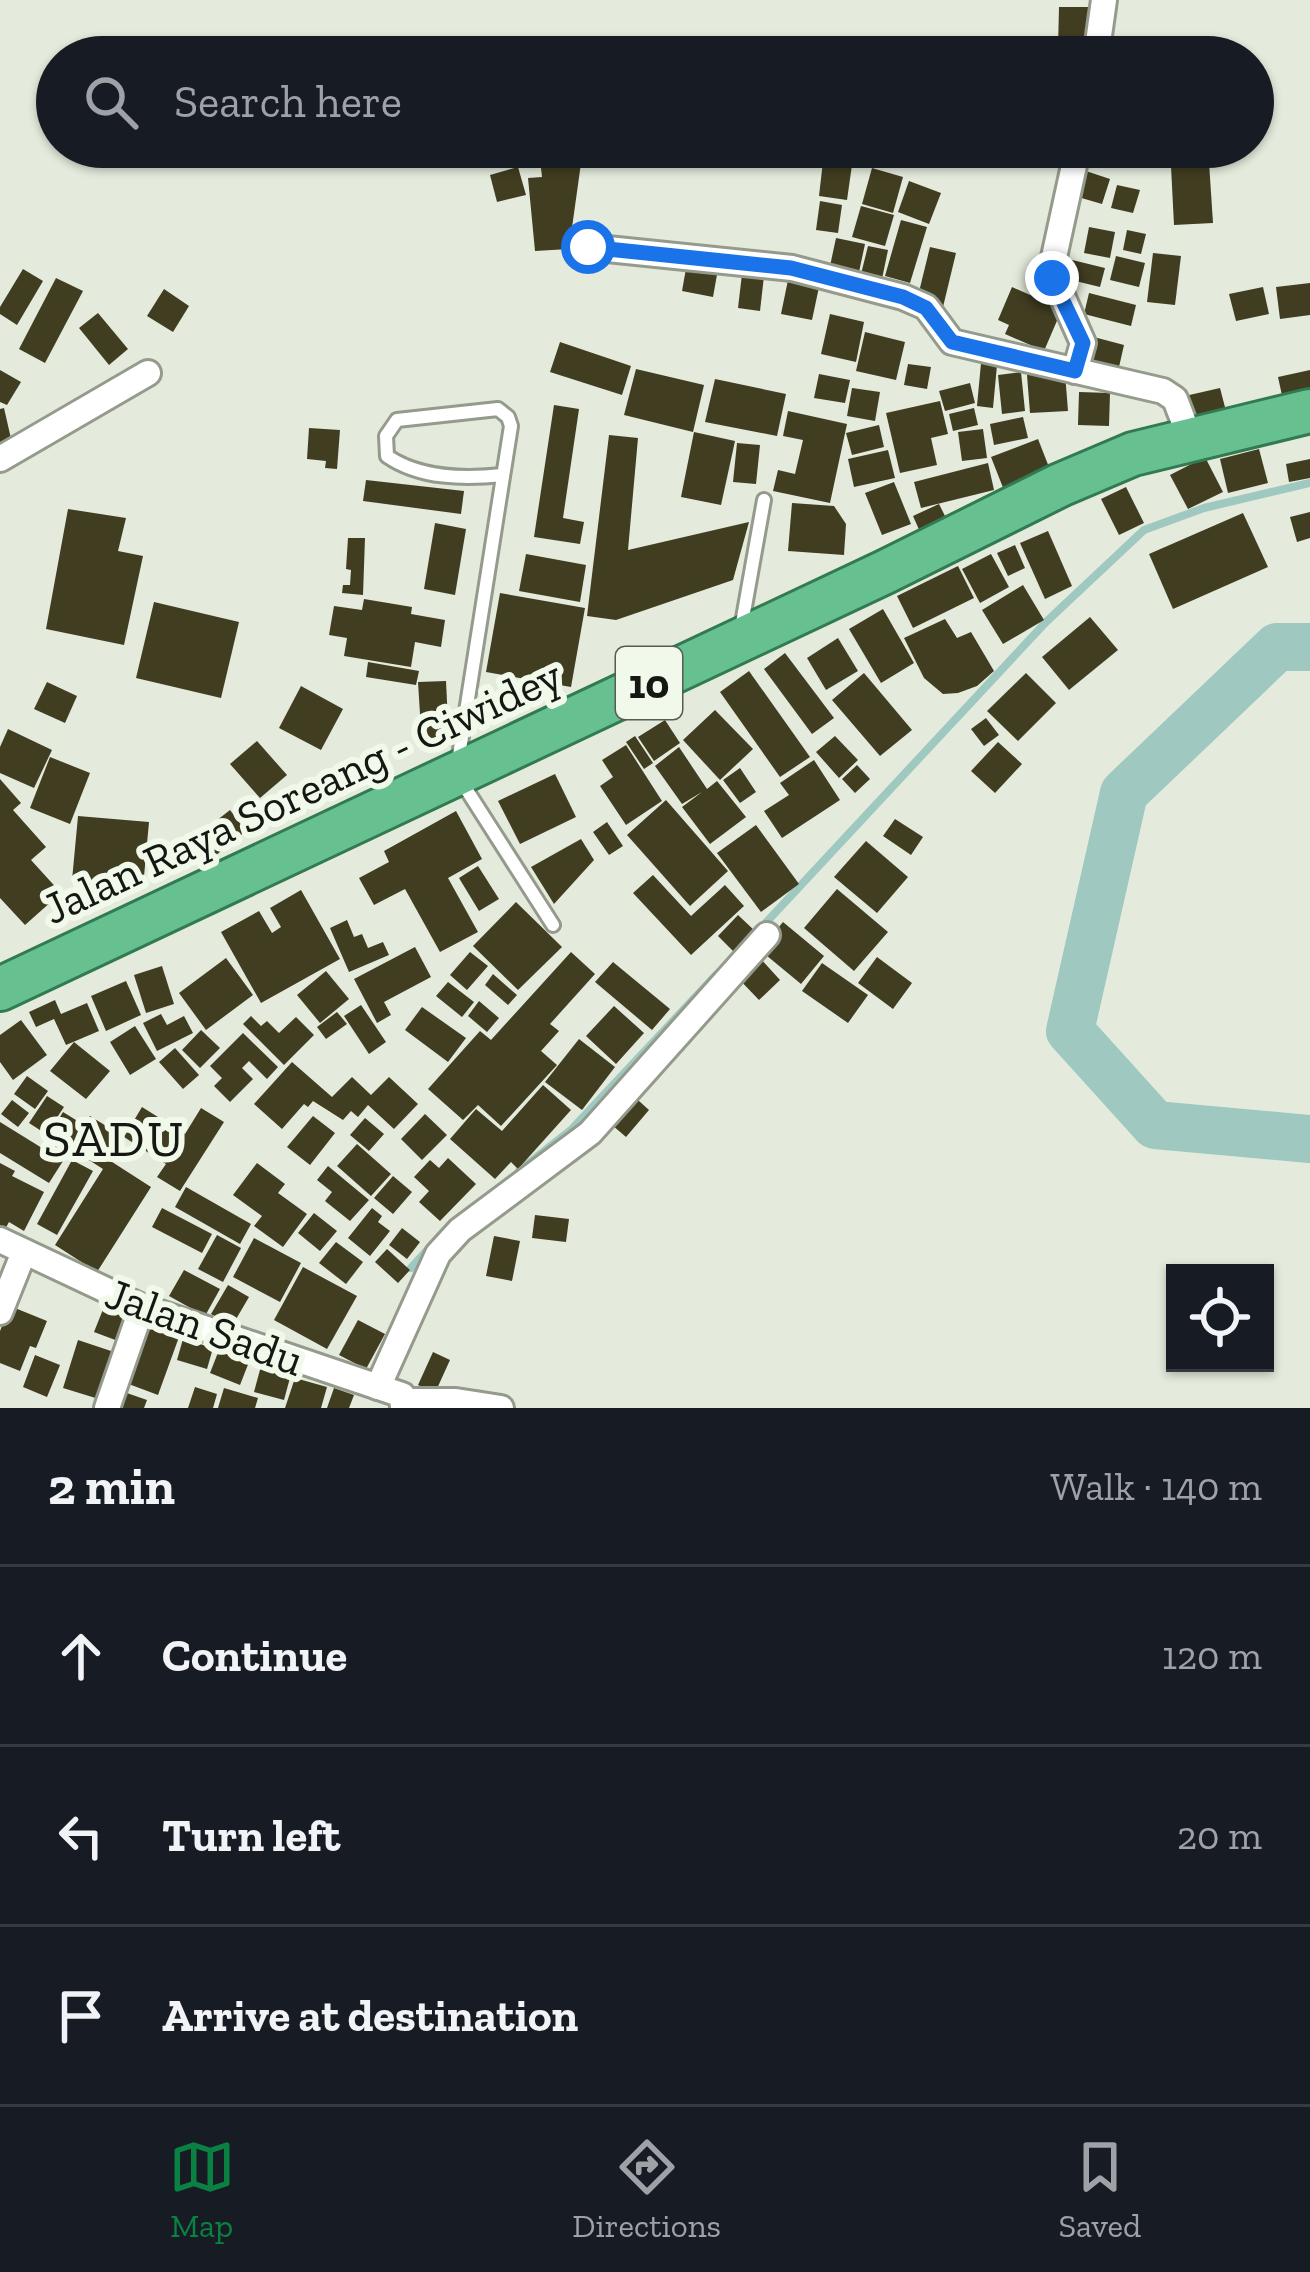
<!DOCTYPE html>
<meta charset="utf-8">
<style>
:root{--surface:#171b24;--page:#242831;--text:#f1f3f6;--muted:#9ea1a6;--line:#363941;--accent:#0b8043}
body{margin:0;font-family:"Zilla Slab",serif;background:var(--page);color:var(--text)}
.controls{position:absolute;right:36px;bottom:36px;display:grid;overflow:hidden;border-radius:0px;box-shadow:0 3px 9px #0004}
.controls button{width:108px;height:108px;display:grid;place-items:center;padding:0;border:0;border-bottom:3px solid var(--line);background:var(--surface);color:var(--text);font:60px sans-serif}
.stop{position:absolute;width:36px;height:36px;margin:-27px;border:9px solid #1a73e8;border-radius:50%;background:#fff}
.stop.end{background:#1a73e8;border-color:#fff;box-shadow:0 3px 12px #0008}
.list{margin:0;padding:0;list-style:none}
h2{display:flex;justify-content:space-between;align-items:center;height:156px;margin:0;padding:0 48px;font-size:51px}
h2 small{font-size:39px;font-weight:400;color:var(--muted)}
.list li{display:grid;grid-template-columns:78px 1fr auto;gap:36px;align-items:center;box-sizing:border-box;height:180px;padding:0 48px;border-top:3px solid var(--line)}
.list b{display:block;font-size:45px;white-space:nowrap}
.list em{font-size:39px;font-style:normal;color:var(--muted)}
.icon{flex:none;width:66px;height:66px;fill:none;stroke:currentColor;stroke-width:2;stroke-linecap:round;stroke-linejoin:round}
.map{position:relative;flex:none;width:1310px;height:1408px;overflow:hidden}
.search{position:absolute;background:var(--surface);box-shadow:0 3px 9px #0004;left:36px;right:36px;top:36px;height:132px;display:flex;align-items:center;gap:30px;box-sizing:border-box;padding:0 42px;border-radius:66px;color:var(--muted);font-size:45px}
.sheet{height:696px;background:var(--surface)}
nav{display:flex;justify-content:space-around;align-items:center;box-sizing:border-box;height:168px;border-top:3px solid var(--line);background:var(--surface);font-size:33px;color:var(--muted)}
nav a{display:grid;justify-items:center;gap:6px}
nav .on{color:var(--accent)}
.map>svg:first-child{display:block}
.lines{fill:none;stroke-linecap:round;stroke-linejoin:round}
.stream{stroke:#9fc8c0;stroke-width:8}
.river{stroke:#9fc8c0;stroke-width:48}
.building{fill:#413d21}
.service-casing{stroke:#949b8d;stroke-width:18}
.minor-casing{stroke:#949b8d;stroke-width:30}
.trunk-casing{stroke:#327a51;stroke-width:48}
.service{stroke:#fff;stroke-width:12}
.minor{stroke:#fff;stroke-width:24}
.trunk{stroke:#67c08f;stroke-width:42}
.route{stroke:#1a73e8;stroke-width:15}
.labels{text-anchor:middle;stroke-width:12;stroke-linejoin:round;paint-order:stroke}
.shield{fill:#f1f9ea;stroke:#575b53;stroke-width:3}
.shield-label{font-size:42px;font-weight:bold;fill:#151712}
.street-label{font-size:45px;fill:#151712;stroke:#f1f9ea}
.quarter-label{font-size:51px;letter-spacing:3px;fill:#151712;stroke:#f1f9ea}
</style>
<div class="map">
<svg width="1310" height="1408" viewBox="0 0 1310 1408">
<rect width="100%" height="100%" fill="#e4ebdc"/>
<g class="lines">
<g class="stream">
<path d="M760 929 1046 622 1144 530 1204 508 1310 483"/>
<path d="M519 1171 571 1130 716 975"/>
<path d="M411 1268 430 1247"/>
</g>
<path class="river" d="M1310 647H1277L1124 793 1070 1031 1155 1125 1310 1139"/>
</g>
<g class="building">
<path d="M1059 7H1089L1087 50 1058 49Z"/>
<path d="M1119 42 1151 44 1150 57H1118Z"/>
<path d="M1086 147H1134L1132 154 1111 149 1107 167 1082 161Z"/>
<path d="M1170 147H1208L1213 223 1174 225Z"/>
<path d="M582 156 569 249 535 251 528 178 542 177 540 159Z"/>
<path d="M823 161 852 165 847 200 819 196Z"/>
<path d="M518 167 526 195 497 202 490 175Z"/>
<path d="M872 168 903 177 893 213 862 204Z"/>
<path d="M1080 169 1110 179 1102 204 1071 195Z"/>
<path d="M909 181 941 193 929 224 898 212Z"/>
<path d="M1117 185 1140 190 1133 213 1111 208Z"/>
<path d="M820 201 842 205 838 233 816 230Z"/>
<path d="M861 206 894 215 885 246 852 237Z"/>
<path d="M901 220 927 227 910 283 885 276Z"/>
<path d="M1089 227 1115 232 1110 258 1084 253Z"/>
<path d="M1127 230 1146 234 1141 254 1123 250Z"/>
<path d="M836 238 865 244 859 272 830 266Z"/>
<path d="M868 246 888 250 882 279 861 274Z"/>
<path d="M930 247 956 253 943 307 917 300Z"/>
<path d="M1153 253 1181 256 1175 305 1147 302Z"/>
<path d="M1116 256 1145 263 1139 287 1110 280Z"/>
<path d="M1064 258 1105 268 1100 287 1059 277Z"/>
<path d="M687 263 718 269 713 297 682 291Z"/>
<path d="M23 269 43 281 17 325 0 314V307Z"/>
<path d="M742 274 764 276 760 311 738 308Z"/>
<path d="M56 278 83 291 45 363 19 349Z"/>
<path d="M788 280H806L819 287 812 320 781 314Z"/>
<path d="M1310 283V315L1280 319 1276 287Z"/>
<path d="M1012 287 1062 309 1044 351 1005 334 1009 325 998 320Z"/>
<path d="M1263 287 1269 314 1236 321 1229 294Z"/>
<path d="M164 289 189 306 173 332 147 316Z"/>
<path d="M1089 293 1136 305 1131 326 1084 314Z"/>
<path d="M98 313 128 349 109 365 79 328Z"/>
<path d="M830 314 864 322 856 362 821 354Z"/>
<path d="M865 332 905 342 896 380 856 371Z"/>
<path d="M1090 336 1124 345 1119 367 1084 359Z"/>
<path d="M560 342 631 366 622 395 550 372Z"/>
<path d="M981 363 997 365 993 408 977 406Z"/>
<path d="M908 364 931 367 927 389 904 385Z"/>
<path d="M636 369 704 385 693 432 624 415Z"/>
<path d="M0 370 21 382 7 405 0 402Z"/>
<path d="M1310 370V394L1283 400 1278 377Z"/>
<path d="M1021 372 1025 411 1002 414 998 375Z"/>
<path d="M1065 373 1068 411 1030 413 1027 375Z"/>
<path d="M819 374 850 380 845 403 814 398Z"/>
<path d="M715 379 786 394 777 436 705 422Z"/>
<path d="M970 383 975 403 945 411 939 391Z"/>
<path d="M852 388 880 392 875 421 847 416Z"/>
<path d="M1220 388 1226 411 1192 420 1185 396Z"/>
<path d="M1079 392 1110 393 1109 426 1078 425Z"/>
<path d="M940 401 948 434 931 438 937 465 900 473 886 413Z"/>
<path d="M554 405 579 409 563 518 584 522 580 544 534 537Z"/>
<path d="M4 408 12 443 0 446V409Z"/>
<path d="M974 408 978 425 953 431 949 414Z"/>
<path d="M788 411 847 424 830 503 773 491 778 470 795 474 803 440 783 436Z"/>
<path d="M1023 417 1028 438 994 445 990 424Z"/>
<path d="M879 425 884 447 852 455 846 433Z"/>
<path d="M309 428 340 430 337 469 325 468 326 461 307 459Z"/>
<path d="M983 429 987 458 962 461 958 432Z"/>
<path d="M694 432 735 441 721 505 681 497Z"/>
<path d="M609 435 638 438 628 550 749 522 733 580 616 620 587 616Z"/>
<path d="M1038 439 1056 485 1009 503 991 457Z"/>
<path d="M737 443 760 445 756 484 733 482Z"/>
<path d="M1259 449 1268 483 1228 493 1220 459Z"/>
<path d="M888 450 895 478 854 487 848 459Z"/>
<path d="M1205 457 1223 492 1188 509 1170 475Z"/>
<path d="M1310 459V478L1289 482 1286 464Z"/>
<path d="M988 463 994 490 921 508 914 482Z"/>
<path d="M366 480 464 491 461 514 363 501Z"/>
<path d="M894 482 911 524 882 535 865 493Z"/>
<path d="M1126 487 1144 523 1119 535 1101 499Z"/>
<path d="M792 503 834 506 846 524 844 555 788 551Z"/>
<path d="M939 504 952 530 925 543 913 516Z"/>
<path d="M68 509 126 518 118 551 143 556 124 645 46 629Z"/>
<path d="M1310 512V538L1297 542 1290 517Z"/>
<path d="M1243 513 1268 567 1173 609 1149 554Z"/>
<path d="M435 523 466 529 455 595 424 589Z"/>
<path d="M1048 531 1072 586 1045 599 1020 543Z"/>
<path d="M348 538H365L363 595 342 593 343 585H350L351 570 346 569Z"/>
<path d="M1015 545 1025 568 1008 576 997 553Z"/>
<path d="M526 554 586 565 580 602 519 591Z"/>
<path d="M991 554 1009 587 980 603 962 569Z"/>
<path d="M958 566 974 598 913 628 897 596Z"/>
<path d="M1023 585 1044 620 1003 644 982 610Z"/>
<path d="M500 593 585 608 571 687 486 672Z"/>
<path d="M364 599 412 607 411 614 445 620 441 647 415 642 411 667 344 656 347 638 329 635 334 606 362 610Z"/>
<path d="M154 602 239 622 221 698 136 678Z"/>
<path d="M883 609 914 663 881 683 849 629Z"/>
<path d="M1090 617 1118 650 1069 690 1042 657Z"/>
<path d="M945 619 957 638 971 632 994 671 977 686 958 693 943 694 924 678 904 638Z"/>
<path d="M838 638 858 671 826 690 807 658Z"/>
<path d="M785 653 834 718 812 734 764 669Z"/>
<path d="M368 662 419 671 416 685 366 677Z"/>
<path d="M749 671 810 757 780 777 720 692Z"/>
<path d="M864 673 912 730 880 756 832 700Z"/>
<path d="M1026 673 1056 703 1018 741 987 711Z"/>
<path d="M446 681 449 743 422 745 418 682Z"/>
<path d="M47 682 77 696 65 723 34 709Z"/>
<path d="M301 686 343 709 321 750 279 728Z"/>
<path d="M715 710 753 749 720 780 683 740Z"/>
<path d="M986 718 999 735 984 746 971 729Z"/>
<path d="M665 720 680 743 654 761 638 737Z"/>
<path d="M8 729 52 750 34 788 0 773V747Z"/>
<path d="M635 736 653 763 644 769 626 742Z"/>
<path d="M835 736 858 760 839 778 816 752Z"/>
<path d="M257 741 287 775 260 798 230 764Z"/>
<path d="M998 742 1022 764 995 793 971 771Z"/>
<path d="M626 745 662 801 626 825 600 786 613 777 602 760Z"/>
<path d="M679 747 707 789 717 781 746 817 710 844 682 807 702 792 682 804 655 766Z"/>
<path d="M50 757 90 773 70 824 30 808Z"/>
<path d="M814 760 840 800 782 838 764 811 789 795 780 783Z"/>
<path d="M857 765 870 779 855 793 842 779Z"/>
<path d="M740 768 756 792 740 803 723 780Z"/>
<path d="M555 774 576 817 520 844 498 801Z"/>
<path d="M0 779 21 803 13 810 46 847 31 860 61 893 25 925 0 898Z"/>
<path d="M666 800 728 871 690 906 627 835Z"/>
<path d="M230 810 246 831 205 864 188 843Z"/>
<path d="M456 811 482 859 448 878 478 932 440 952 405 889 374 905 359 878 389 862 384 851Z"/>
<path d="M78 816 149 822 143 887 72 880Z"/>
<path d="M895 819 923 837 911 855 883 836Z"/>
<path d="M607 822 623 846 609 855 593 832Z"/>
<path d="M756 825 799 884 761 912 717 853Z"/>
<path d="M581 839 594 860 554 904 531 867Z"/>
<path d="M866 841 908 877 877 913 834 877Z"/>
<path d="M478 866 499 899 479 911 459 878Z"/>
<path d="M653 875 691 916 725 885 744 906 691 955 633 893Z"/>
<path d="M837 889 888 932 854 971 804 928Z"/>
<path d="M301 890 340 959 261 1003 221 932 259 911 272 933 281 927 270 908Z"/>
<path d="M516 902 562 947 518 990 473 946Z"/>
<path d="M738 915 755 931 734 952 718 936Z"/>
<path d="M347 920 354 937 362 934 368 948 383 942 389 955 349 972 330 928Z"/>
<path d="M783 922 824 956 801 984 760 950Z"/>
<path d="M415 947 431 977 384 1002 391 1015 377 1023 354 979Z"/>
<path d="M470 952 488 966 467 990 450 975Z"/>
<path d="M571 952 595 974 550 1024 559 1031 541 1051 557 1065 501 1126 478 1105 463 1120 428 1089 480 1031 491 1040Z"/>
<path d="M758 956 780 980 759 1000 736 976Z"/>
<path d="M877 957 912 983 893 1009 858 983Z"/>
<path d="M226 958 253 995 206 1030 179 993Z"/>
<path d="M613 962 670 1009 652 1030 595 982Z"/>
<path d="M822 963 868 995 848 1023 802 991Z"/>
<path d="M162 966 174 1004 146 1013 134 975Z"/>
<path d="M326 971 349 999 320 1023 297 995Z"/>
<path d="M493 974 517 995 508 1005 485 985Z"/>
<path d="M126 981 141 1015 106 1031 91 996Z"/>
<path d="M448 982 474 1002 462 1017 436 996Z"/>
<path d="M55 1000 61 1014 87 1003 99 1031 66 1045 54 1019 36 1027 29 1012Z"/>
<path d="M479 1001 499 1018 487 1032 468 1016Z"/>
<path d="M361 1005 386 1042 369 1054 344 1016Z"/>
<path d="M614 1006 644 1033 616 1064 586 1036Z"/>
<path d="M422 1007 466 1038 448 1062 405 1030Z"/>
<path d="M337 1012 347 1024 326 1039 317 1027Z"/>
<path d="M161 1014 167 1025 184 1016 193 1033 157 1051 143 1023Z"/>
<path d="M251 1016 261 1026 267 1021 279 1033 296 1017 314 1035 284 1065 243 1024Z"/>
<path d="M21 1020 47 1055 13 1080 0 1062V1035Z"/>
<path d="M135 1026 156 1059 130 1075 110 1042Z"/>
<path d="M201 1030 220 1048 200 1068 182 1050Z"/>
<path d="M243 1033 278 1067 267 1079 249 1061 242 1068 253 1079 230 1102 214 1086 222 1078 210 1066Z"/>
<path d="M579 1039 615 1067 582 1110 545 1082Z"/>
<path d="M74 1042 110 1071 86 1099 50 1071Z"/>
<path d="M175 1048 199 1075 183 1089 159 1062Z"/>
<path d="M292 1062 332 1097 352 1077 371 1095 389 1077 418 1104 394 1129 368 1105 358 1117 351 1111 343 1120 313 1101 308 1107 304 1104 282 1129 254 1104Z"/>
<path d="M27 1076 48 1091 35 1109 14 1094Z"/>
<path d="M543 1085 571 1110 518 1169 511 1162 495 1179 450 1139 476 1109 502 1131Z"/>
<path d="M629 1092 649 1110 626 1137 605 1119Z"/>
<path d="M47 1096 64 1107 46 1134 29 1123Z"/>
<path d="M12 1100 29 1113 18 1127 1 1114Z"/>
<path d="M142 1107 185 1134 201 1108 224 1122 180 1191 157 1177 166 1164 124 1137Z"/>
<path d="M63 1112 84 1125 90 1116 124 1137 109 1160 151 1187 97 1272 55 1245 103 1169 70 1148 66 1154 45 1141Z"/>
<path d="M425 1114 447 1135 422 1160 401 1139Z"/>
<path d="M313 1116 335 1133 310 1165 287 1147Z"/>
<path d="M365 1118 384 1134 369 1151 350 1135Z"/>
<path d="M0 1122 63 1161 49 1183 0 1153Z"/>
<path d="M357 1144 391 1174 371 1196 337 1166Z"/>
<path d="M448 1158 476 1184 440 1221 419 1202 429 1191 414 1177 430 1160 439 1168Z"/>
<path d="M72 1160 93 1171 57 1235 37 1224Z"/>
<path d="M0 1163 15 1171 12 1176 44 1192 24 1231 9 1222 3 1233 0 1231Z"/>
<path d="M257 1163 285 1184 278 1193 307 1214 283 1247 254 1226 262 1216 233 1195Z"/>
<path d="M328 1166 369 1200 350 1221 325 1201 332 1192 317 1180Z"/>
<path d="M393 1176 412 1192 393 1214 374 1198Z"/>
<path d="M186 1187 251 1224 240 1244 175 1207Z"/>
<path d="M162 1208 212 1234 202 1253 152 1227Z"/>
<path d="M372 1208 382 1216 378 1222 390 1231 370 1256 348 1238Z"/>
<path d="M314 1213 337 1231 320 1251 298 1233Z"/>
<path d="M535 1215 569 1219 566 1242 532 1238Z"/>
<path d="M402 1228 420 1242 407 1259 389 1245Z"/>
<path d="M217 1235 241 1248 223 1282 198 1269Z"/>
<path d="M494 1236 520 1241 512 1281 486 1276Z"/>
<path d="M254 1238 301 1263 280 1302 233 1277Z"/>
<path d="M336 1242 363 1262 346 1284 319 1263Z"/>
<path d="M387 1249 410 1270 398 1283 375 1262Z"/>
<path d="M303 1267 357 1296 327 1349 274 1320Z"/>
<path d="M184 1270 220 1289 205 1316 169 1296Z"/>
<path d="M228 1285 249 1297 232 1326 211 1314Z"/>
<path d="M10 1306 47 1321 36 1348 30 1346 20 1371 0 1363V1331Z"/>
<path d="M104 1307 128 1316 118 1341 94 1332Z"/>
<path d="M358 1320 385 1334 366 1369 339 1355Z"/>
<path d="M147 1325 179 1337 158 1395 126 1383Z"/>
<path d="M183 1339 213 1348 207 1369 177 1360Z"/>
<path d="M78 1340 117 1353 102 1400 63 1388Z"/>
<path d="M219 1350 249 1362 240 1385 210 1373Z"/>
<path d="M433 1352 450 1360 435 1393 418 1385Z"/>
<path d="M35 1355 60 1365 47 1397 23 1387Z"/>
<path d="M261 1366 291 1374 284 1400 254 1392Z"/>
<path d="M295 1378 327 1387 321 1408H285Z"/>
<path d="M195 1387 217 1394 213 1408H188Z"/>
<path d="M224 1388 258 1398 255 1408H218Z"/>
<path d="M334 1388 354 1395 349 1408H327Z"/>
<path d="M121 1391 147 1400 144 1408H115Z"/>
</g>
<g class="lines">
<g class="service-casing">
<g id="service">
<path d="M741 629 764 500"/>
<path d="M458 762 511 426 508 417 498 409 397 420 386 436 387 456C420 479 465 479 503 475"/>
<path d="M461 781 553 925"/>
</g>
</g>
<g class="minor-casing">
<g id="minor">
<path d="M1096 57 1104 0"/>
<path d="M588 247 792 268 903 297 926 307 952 342 1163 391 1175 399 1191 441"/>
<path d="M1075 371 1083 343 1051 271 1078 147"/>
<path d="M0 459 148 373"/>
<path d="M0 1240 142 1307 402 1395 403 1408"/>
<path d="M0 1312 24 1252"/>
<path d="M378 1387 438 1254 460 1230 590 1133 767 935"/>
<path d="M405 1401H456L501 1408"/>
<path d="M107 1408 142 1307"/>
</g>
</g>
<g class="trunk-casing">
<path id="trunk" d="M0 989 885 572 1060 485 1133 454 1310 411"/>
</g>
<use href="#service" class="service"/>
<use href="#minor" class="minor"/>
<use href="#trunk" class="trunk"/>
</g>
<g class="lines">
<path class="route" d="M588 247 791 268 903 297 926 308 952 342 1075 371 1083 343 1052 278"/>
</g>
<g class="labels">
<rect class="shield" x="616" y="647" width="66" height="72" rx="9"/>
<g class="shield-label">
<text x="649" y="698">10</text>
</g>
<g class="street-label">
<text transform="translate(302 791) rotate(-25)" y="16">Jalan Raya Soreang - Ciwidey</text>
<text transform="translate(205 1326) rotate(20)" y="16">Jalan Sadu</text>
</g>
<g class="quarter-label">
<text x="115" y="1156">SADU</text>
</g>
</g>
</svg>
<div class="controls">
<button><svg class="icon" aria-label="locate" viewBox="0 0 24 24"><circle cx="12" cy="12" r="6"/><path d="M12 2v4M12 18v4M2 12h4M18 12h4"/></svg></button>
</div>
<div class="stop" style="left:588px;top:247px"></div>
<div class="stop end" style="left:1052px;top:278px"></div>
<div class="search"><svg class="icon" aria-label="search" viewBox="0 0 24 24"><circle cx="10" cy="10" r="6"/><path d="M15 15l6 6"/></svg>Search here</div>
</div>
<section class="sheet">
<h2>2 min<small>Walk · 140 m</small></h2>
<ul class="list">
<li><svg class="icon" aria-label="ahead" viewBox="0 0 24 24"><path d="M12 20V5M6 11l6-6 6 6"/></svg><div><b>Continue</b></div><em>120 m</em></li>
<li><svg class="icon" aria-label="left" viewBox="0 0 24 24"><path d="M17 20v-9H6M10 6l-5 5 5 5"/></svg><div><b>Turn left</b></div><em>20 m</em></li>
<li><svg class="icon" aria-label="arrive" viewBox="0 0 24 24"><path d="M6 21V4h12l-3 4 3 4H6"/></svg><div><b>Arrive at destination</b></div></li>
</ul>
</section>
<nav>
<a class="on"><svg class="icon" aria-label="map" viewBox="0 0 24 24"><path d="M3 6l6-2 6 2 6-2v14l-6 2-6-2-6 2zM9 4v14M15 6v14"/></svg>Map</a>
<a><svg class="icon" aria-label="directions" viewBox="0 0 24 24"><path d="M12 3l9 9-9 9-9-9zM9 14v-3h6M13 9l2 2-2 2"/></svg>Directions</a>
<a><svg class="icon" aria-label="saved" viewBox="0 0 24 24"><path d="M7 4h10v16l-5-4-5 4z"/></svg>Saved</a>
</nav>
